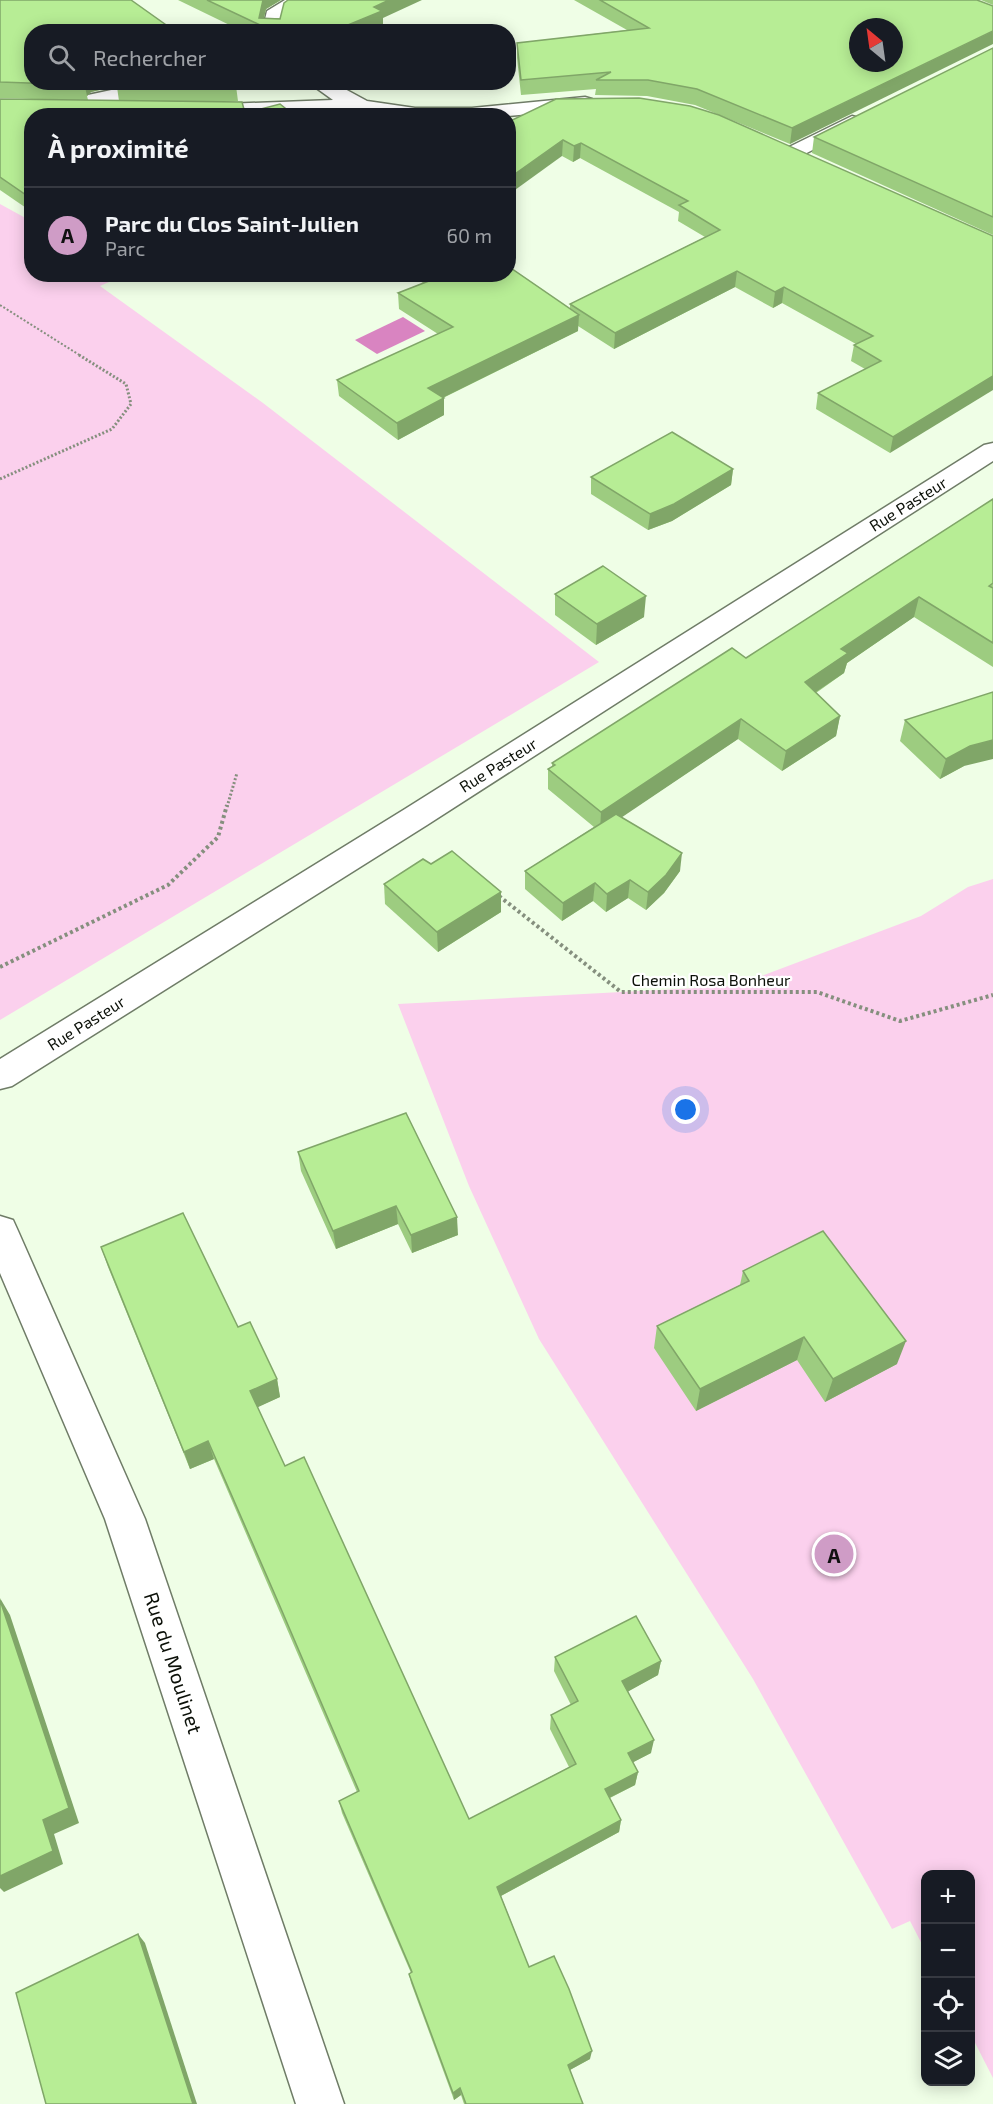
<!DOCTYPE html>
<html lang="fr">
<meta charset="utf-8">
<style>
:root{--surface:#171b24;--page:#242831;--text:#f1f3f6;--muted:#9ea1a6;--line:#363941;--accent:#cf9cc6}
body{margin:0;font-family:"Exo 2",sans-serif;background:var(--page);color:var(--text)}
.controls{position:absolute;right:18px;bottom:18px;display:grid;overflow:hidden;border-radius:12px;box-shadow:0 3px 15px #0003}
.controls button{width:54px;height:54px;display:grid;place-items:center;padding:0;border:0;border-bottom:2px solid var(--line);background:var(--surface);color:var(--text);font:30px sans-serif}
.compass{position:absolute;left:849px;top:18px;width:54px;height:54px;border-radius:50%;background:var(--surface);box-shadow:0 3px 15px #0003;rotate:331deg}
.you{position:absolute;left:686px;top:1110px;width:21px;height:21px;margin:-15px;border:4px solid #fff;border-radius:50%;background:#1a73e8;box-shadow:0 0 0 9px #1a73e833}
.badge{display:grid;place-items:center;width:39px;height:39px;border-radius:50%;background:var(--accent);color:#111;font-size:20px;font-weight:700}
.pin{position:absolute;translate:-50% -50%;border:3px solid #fff;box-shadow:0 2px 6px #0006}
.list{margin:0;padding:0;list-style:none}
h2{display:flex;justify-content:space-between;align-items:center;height:78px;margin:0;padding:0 24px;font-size:26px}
h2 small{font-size:20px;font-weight:400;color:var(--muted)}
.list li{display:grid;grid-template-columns:39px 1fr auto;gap:18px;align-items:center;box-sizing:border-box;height:96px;padding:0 24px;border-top:2px solid var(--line)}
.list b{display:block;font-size:22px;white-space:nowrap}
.list p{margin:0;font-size:20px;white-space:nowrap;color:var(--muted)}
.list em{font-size:20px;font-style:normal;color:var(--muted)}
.icon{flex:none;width:33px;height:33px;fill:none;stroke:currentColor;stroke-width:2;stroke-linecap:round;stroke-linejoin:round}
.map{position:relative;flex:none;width:993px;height:2104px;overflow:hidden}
.search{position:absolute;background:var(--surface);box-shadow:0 3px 15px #0003;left:24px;top:24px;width:492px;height:66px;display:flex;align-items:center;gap:15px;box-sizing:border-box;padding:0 21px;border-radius:24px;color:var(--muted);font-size:22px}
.panel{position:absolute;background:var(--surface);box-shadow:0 3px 15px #0003;left:24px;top:108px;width:492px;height:174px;border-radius:24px}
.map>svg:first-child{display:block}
.green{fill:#fbd0ed}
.water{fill:#d984c1}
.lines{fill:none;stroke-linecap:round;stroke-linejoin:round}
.minor-casing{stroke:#6f7c67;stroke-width:3}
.path-far2{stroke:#858f7e;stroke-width:2;stroke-dasharray:2 2;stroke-linecap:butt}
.path-far1{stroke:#858f7e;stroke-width:3;stroke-dasharray:2 2;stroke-linecap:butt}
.path{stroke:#858f7e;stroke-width:4;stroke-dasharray:3 3;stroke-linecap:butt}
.minor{fill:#fff;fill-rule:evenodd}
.wall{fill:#9dcc80}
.shaded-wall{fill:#80a668}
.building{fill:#b7ed95;stroke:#80a668;stroke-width:1.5;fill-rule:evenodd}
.labels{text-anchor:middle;stroke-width:4.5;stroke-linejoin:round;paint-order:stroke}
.street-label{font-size:16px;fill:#0b1008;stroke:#fff}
.near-street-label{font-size:20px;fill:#0b1008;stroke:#fff}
</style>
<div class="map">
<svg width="993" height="2104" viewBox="0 0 993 2104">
<rect width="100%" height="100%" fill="#effee6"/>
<g class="green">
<path d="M0 204 31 221 32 274 125 275 100 286 263 403 599 662 0 1020Z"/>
<path d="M993 879V2078L971 2035 970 1874H926L925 1950 910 1921 892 1929 753 1679 539 1339 469 1186 398 1004 735 986 921 916 968 887Z"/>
</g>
<path class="water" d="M403 317 425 331 377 354 355 340Z"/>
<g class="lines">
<g class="minor-casing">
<g id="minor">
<path d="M285 0H307L283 17 280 32H262L267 11Z"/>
<path d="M149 82H188L179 88 55 114 48 112 45 108 48 104 55 102Z"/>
<path d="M308 82H332L367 101 415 108H472L585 97 592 99 595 103 592 107 585 109 508 116H378L357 111 193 116 189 111 192 107 199 105 333 100Z"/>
<path d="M852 116 859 118 862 122 859 126 797 158H783L780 154 783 150Z"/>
<path d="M993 443V461L427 825 12 1086 0 1089V1059L405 809 984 445Z"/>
<path d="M0 1216 13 1220 18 1231 145 1519 344 2104H296L105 1519 0 1273Z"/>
</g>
</g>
<path class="path-far2" d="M0 305 81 356"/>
<g class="path-far1">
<path d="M0 479 112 429 131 404 126 384 79 355"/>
<path d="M227 807 237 773"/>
</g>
<g class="path">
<path d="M499 896 621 992H817L900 1021 993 995"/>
<path d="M0 967 168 885 218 837 227 805"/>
</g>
<use href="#minor" class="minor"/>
</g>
<g class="wall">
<path d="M0 0 32 82H134L91 92 87 96 88 100 119 101 117 87 236 86 238 101 192 102 245 113 295 116H32V212L0 190V99L64 100 0 98Z"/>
<path d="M178 0H281L266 9 264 18H383V26L370 32H244Z"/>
<path d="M574 0H977L790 144 695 105 647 96 595 95 596 89 521 95 517 58V43L627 30Z"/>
<path d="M981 0H993V5Z"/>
<path d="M993 48V235L812 153 814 137Z"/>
<path d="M508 122 993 236 890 453 816 409 818 393 865 369 851 361 854 345 856 344 782 303 773 308 735 287 614 349 578 326V331L443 398 444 415 398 440 339 396 337 380 438 334 399 309 398 293 423 283 408 274H508L570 309V304L705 237 678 221 679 212 580 158 573 162 562 156Z"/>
<path d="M733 469 731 485 672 521 648 530 591 494V477Z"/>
<path d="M993 499V667L914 617 847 663 844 673 816 693 840 716 836 736 782 771 738 739 621 817 680 871 664 893 646 910 628 898 606 912 593 901 562 921 525 889V871L594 827 548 789V769L552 767V763L746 658Z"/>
<path d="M555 594 644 617 596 645 555 615Z"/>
<path d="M905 720 964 766 940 779 900 741Z"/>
<path d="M431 864 501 892V912L438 952 385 904 384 884Z"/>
<path d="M298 1152 458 1235 412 1253 398 1224 336 1249 301 1171Z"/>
<path d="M101 1247 238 1327 277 1379 280 1397 257 1407 285 1466 469 1819 569 1767 550 1729 551 1715 571 1705 554 1671 555 1657 661 1661 658 1675 628 1691 651 1753 633 1762 638 1772 635 1785 610 1798 621 1820 619 1832 501 1896 529 1967 590 2059 570 2070 583 2104H464L461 2095 454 2100 411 1983 409 1974 411 1973 342 1813 339 1801 357 1792 214 1459 190 1469 108 1267Z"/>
<path d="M743 1271 897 1364 825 1402 797 1360 696 1411 654 1348 657 1326 740 1285Z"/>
</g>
<g class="shaded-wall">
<path d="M263 0H281L266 9 262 26 259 18Z"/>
<path d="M389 0H422L383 18V26L370 32H331L374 7Z"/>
<path d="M993 31V44L790 144 792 128Z"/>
<path d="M84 82H134L91 92 87 96Z"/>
<path d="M563 140 562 156 508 195V179Z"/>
<path d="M581 143 580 158 573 162 574 146Z"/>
<path d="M737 271 735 287 614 349 615 333Z"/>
<path d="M784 287 782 303 773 308 775 292Z"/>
<path d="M579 315 578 331 428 405V388Z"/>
<path d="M993 376V390L890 453 893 437Z"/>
<path d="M444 398V415L398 440 397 423Z"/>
<path d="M733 469 731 485 672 521 648 530 650 514Z"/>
<path d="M646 596 644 617 596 645 597 624Z"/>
<path d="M919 597 914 617 847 663 844 673 801 702 805 682 841 649Z"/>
<path d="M840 716 836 736 782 771 786 751Z"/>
<path d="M741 719 738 739 600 832 601 812Z"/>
<path d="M993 740V759L964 766 940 779 946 759 970 746Z"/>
<path d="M682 853 680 871 664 893 646 910 648 892Z"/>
<path d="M630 880 628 898 606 912 607 894Z"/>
<path d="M595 883 593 901 562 921 563 903Z"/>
<path d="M501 892V912L438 952 437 932Z"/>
<path d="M396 1206 398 1224 336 1249 333 1231Z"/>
<path d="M457 1217 458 1235 412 1253 411 1235Z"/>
<path d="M804 1337 797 1360 696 1411 700 1389Z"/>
<path d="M906 1341 897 1364 825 1402 833 1379Z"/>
<path d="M277 1379 280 1397 254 1409 250 1391Z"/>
<path d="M208 1441 214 1459 190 1469 184 1452Z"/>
<path d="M0 1598 10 1615 79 1823 54 1834 63 1864 4 1892 0 1888V1876L43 1820Z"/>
<path d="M661 1661 658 1675 620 1696 622 1681Z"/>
<path d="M654 1740 651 1753 626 1766 628 1753Z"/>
<path d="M638 1772 635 1785 603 1801 605 1789Z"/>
<path d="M621 1820 619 1832 497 1898V1887Z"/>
<path d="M138 1934 145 1943 197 2104H193Z"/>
<path d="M592 2051 590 2059 566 2072 568 2065Z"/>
<path d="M460 2088 461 2095 454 2100 453 2093Z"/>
</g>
<g class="building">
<path d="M0 0H131L176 32H32V82H84L85 85 0 82Z"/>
<path d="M207 0H263L259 18 280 19 284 3 288 0H389L374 7 382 11 331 32H275Z"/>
<path d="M600 0H977L993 6V31L792 128 697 89 648 80H596L611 72 521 80 517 43 649 28ZM858 27H894V63H858Z"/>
<path d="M993 48V217L814 137Z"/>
<path d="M139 82H235L236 86 117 87Z"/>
<path d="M639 98 690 106 719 115 993 236V376L893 437 818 393 881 361 854 345 873 336 784 287 775 292 737 271 615 333 570 304 720 230 679 205 688 201 581 143 574 146 563 140 508 179V122L556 99Z"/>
<path d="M0 99 242 102 245 113 280 104 295 116H32V199L0 177Z"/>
<path d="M508 266 579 315 428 388 444 398 397 423 337 380 453 327 398 293 439 277 434 274H508Z"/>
<path d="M672 432 733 469 674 504 650 514 591 477Z"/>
<path d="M993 499V583L989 586 993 588V643L919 597 841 649 848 653 805 682 840 716 786 751 741 719 601 812 548 769 555 765 552 763 732 648 746 658Z"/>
<path d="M603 566 646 596 597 624 555 594Z"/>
<path d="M993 692V740L970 746 946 759 905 720Z"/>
<path d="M616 814 682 853 666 875 648 892 630 880 607 894 595 883 563 903 525 871Z"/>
<path d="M452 851 501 892 437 932 384 884 423 859 431 864Z"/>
<path d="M406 1113 457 1217 411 1235 396 1206 333 1231 298 1152Z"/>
<path d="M183 1213 238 1327 250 1322 277 1379 250 1391 285 1466 304 1457 469 1819 576 1764 551 1715 578 1701 555 1657 636 1616 661 1661 622 1681 654 1740 628 1753 638 1772 605 1789 621 1820 497 1887 529 1967 554 1956 569 1989 592 2051 568 2065 583 2104H466L460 2088 453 2093 409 1974 412 1972 339 1801 359 1791 279 1604 208 1441 184 1452 101 1247Z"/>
<path d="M823 1231 906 1341 833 1379 804 1337 700 1389 657 1326 749 1281 743 1271Z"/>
<path d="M0 1600 69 1808 43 1820 53 1851 0 1876Z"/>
<path d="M138 1934 193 2104H46L16 1993Z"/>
</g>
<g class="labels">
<g class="street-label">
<text transform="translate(908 504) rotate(-32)" y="6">Rue Pasteur</text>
<text transform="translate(498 765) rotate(-32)" y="6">Rue Pasteur</text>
<text x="711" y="986">Chemin Rosa Bonheur</text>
<text transform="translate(86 1023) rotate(-32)" y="6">Rue Pasteur</text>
</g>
<g class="near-street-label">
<text transform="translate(173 1663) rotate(72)" y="7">Rue du Moulinet</text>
</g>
</g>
</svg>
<div class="controls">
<button>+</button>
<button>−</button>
<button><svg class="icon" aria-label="locate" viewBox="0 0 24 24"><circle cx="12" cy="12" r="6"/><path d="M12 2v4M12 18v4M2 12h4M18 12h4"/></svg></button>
<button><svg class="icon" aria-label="layers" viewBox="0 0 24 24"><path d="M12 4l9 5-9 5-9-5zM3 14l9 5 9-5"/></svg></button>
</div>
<svg class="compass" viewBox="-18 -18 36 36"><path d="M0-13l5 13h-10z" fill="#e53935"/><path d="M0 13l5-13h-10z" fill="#9ea1a6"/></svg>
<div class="you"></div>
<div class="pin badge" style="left:834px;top:1554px">A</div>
<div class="search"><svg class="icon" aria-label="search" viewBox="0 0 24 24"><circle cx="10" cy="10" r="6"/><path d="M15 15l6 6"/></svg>Rechercher</div>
<section class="panel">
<h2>À proximité<small></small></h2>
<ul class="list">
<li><span class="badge">A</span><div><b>Parc du Clos Saint-Julien</b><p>Parc</p></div><em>60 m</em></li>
</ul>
</section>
</div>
